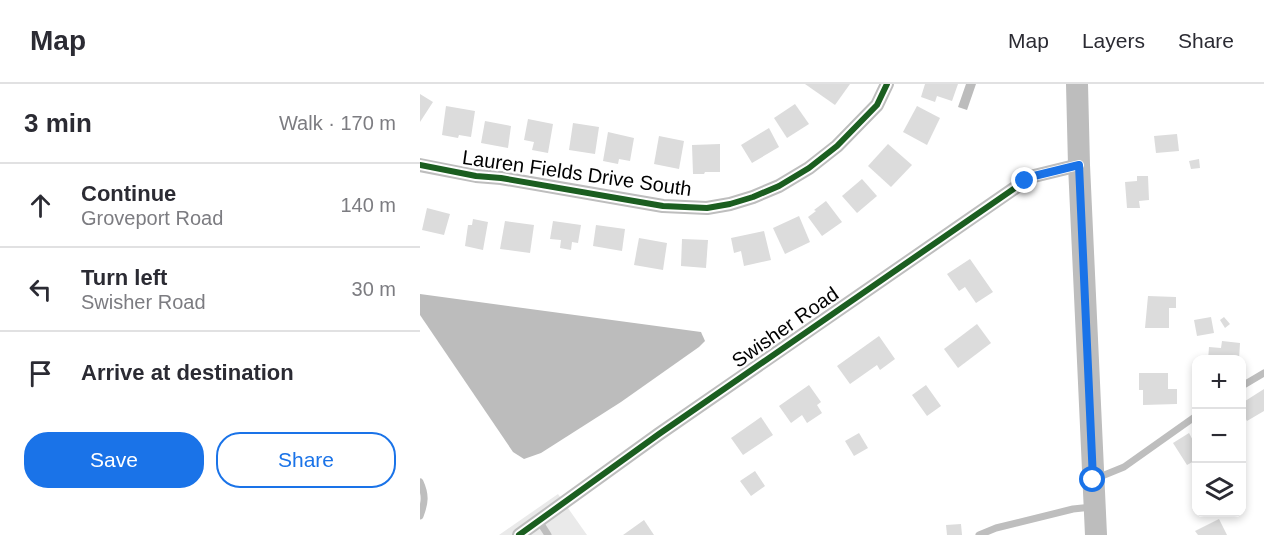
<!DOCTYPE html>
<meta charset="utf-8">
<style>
:root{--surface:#fff;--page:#f2f2f3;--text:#2b2b33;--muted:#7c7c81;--line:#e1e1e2;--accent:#1a73e8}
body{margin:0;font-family:Helvetica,sans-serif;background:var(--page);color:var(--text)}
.controls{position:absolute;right:18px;bottom:18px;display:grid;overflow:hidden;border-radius:12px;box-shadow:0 3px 9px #0003}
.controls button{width:54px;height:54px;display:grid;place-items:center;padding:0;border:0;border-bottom:2px solid var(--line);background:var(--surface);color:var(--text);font:30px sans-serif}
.stop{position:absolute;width:18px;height:18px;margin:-14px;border:4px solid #1a73e8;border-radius:50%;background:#fff}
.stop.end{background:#1a73e8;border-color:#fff;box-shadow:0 2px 6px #0008}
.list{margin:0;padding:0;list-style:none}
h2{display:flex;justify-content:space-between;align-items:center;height:78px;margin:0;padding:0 24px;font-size:26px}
h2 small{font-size:20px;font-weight:400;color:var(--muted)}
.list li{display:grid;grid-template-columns:39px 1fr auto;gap:18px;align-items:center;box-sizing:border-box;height:84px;padding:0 24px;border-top:2px solid var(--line)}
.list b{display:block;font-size:22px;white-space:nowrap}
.list p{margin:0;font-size:20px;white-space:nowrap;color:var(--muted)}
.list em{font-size:20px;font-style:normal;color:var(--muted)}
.actions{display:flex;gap:12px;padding:18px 24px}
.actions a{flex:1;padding:14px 0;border:2px solid var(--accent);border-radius:24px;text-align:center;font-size:21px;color:var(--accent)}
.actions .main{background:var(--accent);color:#fff}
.icon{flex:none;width:33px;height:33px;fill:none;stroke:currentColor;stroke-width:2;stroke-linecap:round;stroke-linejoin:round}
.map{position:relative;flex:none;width:844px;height:451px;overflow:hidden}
header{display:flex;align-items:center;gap:36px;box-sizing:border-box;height:84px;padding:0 30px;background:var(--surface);border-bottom:2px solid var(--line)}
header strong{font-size:28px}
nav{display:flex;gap:33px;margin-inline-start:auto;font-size:21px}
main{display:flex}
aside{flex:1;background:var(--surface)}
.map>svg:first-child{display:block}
.green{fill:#eaeaea}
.water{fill:#bcbcbc}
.building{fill:#dcdcdc}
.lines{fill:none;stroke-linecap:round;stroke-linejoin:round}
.service{stroke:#bebebe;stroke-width:7}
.minor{stroke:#bebebe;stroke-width:14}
.primary{stroke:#bdbdbd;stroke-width:22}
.cycleway-casing{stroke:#fff;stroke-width:10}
.cycleway{stroke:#1b5e20;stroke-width:6}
.route{stroke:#1a73e8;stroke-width:8}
.labels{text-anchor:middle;stroke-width:4.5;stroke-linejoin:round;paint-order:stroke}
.street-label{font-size:20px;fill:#000;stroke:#fff}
</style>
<header>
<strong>Map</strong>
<nav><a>Map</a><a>Layers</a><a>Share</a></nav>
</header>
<main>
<aside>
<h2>3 min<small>Walk · 170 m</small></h2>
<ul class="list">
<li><svg class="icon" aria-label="ahead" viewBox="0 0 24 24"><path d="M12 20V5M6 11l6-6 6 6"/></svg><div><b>Continue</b><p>Groveport Road</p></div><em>140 m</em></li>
<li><svg class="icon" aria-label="left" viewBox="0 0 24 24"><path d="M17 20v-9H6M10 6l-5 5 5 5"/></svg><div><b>Turn left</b><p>Swisher Road</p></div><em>30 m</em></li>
<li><svg class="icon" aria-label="arrive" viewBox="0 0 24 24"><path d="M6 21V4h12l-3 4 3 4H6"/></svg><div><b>Arrive at destination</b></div></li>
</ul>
<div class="actions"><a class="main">Save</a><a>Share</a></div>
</aside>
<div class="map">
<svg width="844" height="451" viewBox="0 0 844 451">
<rect width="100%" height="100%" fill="#fff"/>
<path class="green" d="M138 410 167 451H79Z"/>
<g class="water">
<path d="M546 0H556L547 26 538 23Z"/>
<path d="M0 210 281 248 285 257 279 263 201 318 121 369 104 375 93 368 0 231Z"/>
</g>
<g class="building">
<path d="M385 0H430L415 21Z"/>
<path d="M505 0H538L532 17 517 12 515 18 501 13Z"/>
<path d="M0 10 13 18 0 38Z"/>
<path d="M375 20 389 40 367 54 354 34Z"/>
<path d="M26 22 55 27 51 53 39 51 38 54 22 51Z"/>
<path d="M497 22 520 34 507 61 483 48Z"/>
<path d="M108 35 133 40 128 69 112 66 114 58 104 56Z"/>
<path d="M65 37 91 42 88 64 61 59Z"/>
<path d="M153 39 179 43 175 70 149 66Z"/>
<path d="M349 44 359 63 332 79 321 61Z"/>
<path d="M188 48 214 54 210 77 199 75 198 80 183 77Z"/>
<path d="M757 50 759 67 736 69 734 52Z"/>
<path d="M239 52 264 57 259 85 234 80Z"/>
<path d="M300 60V88H285L284 90H273L272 61Z"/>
<path d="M468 60 492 81 471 103 448 82Z"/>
<path d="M779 75 780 84 771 85 769 77Z"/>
<path d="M717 92H728L729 116 719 117 720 124H707L705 98 717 97Z"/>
<path d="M442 95 457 112 437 129 422 112Z"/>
<path d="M406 117 422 138 402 152 388 133 396 127 394 126Z"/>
<path d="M7 124 30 130 24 151 2 146Z"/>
<path d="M379 132 390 158 365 170 353 144Z"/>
<path d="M53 135 68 138 63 166 45 162 48 141H52Z"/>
<path d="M85 137 114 141 110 169 80 165Z"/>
<path d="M133 137 161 141 158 159 152 158 151 166 140 164 141 156 130 155Z"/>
<path d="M176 141 205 145 202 167 173 162Z"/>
<path d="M344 147 351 176 324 182 321 167 314 169 311 154Z"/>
<path d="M219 154 247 159 243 186 214 181Z"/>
<path d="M262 155 288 156 286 184 261 182Z"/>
<path d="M550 175 573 208 556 219 545 203 539 207 527 190Z"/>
<path d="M728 212 756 213V224H749V244H725Z"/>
<path d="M791 233 794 249 777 252 774 236Z"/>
<path d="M804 233 810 240 805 244 800 236Z"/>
<path d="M557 240 571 259 538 284 524 265Z"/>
<path d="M459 252 475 275 460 286 457 281 430 300 417 282Z"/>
<path d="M802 257 820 259 819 276H788L789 263 801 264Z"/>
<path d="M719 289H748V305H757V320L723 321V306H719Z"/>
<path d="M389 301 401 318 397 321 402 329 387 339 382 331 371 339 359 322Z"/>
<path d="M506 301 521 322 507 332 492 311Z"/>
<path d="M844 305V327L827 337 822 328V319Z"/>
<path d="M341 333 353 351 323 371 311 354Z"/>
<path d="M439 349 448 364 434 372 425 357Z"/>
<path d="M769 349 776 362V376L767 381 753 359Z"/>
<path d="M335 387 345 402 331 412 320 397Z"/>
<path d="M799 435 807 451H778L775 447Z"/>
<path d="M224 436 234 451H203Z"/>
<path d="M541 440 542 451H527L526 441Z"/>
</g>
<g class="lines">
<g class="service">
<path d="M822 302 844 289"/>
<path d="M677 394 704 383 776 332"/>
<path d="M0 398C6 411 5 419 0 432"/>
<path d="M119 437 128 451"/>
<path d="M559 451 576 444 653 425 672 423"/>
</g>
<g class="minor">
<path d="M0 81 56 92 81 94 243 122 287 124 310 120 333 113 359 102 389 84 417 62 457 21 467 0"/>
<path d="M99 451 239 350 605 97 614 92 659 81"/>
</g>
<path class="primary" d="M657 0 659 81 676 451"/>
<g class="cycleway-casing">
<g id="cycleway">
<path d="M0 81 56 92 81 94 243 122 287 124 310 120 333 113 359 102 389 84 417 62 457 21 467 0"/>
<path d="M99 451 239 350 605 97 614 92 659 81"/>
</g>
</g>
<use href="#cycleway" class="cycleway"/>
</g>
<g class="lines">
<path class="route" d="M605 97 614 92 659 81 673 396"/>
</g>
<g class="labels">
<g class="street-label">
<text transform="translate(157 89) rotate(8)" y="7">Lauren Fields Drive South</text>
<text transform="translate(365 243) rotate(-35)" y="7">Swisher Road</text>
</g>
</g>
</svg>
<div class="controls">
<button>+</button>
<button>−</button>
<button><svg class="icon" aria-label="layers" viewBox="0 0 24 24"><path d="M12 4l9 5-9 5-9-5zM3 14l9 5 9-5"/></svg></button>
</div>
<div class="stop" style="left:673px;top:396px"></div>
<div class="stop end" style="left:605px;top:97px"></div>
</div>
</main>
